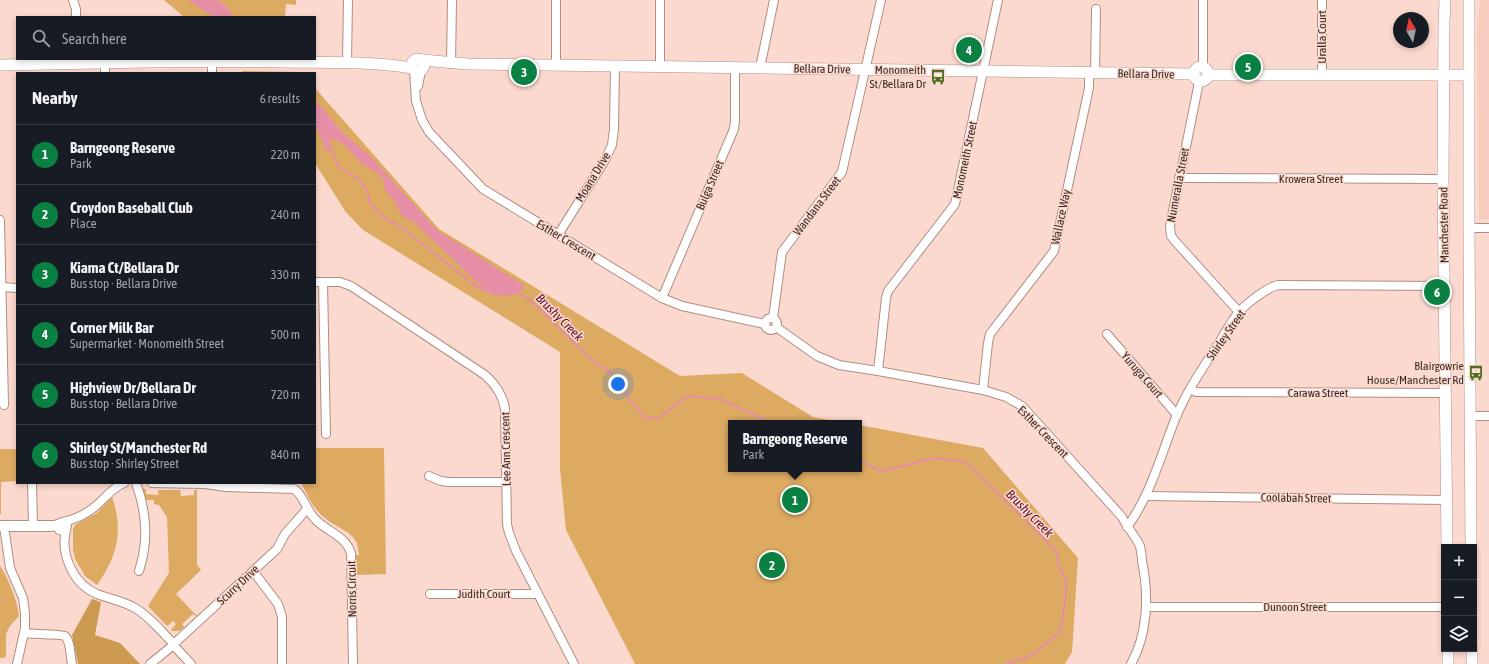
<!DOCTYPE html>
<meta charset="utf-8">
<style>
:root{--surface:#171b24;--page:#242831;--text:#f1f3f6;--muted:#9ea1a6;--line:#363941;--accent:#0b8043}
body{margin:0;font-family:"Asap Condensed",sans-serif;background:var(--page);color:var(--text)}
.controls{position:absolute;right:12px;bottom:12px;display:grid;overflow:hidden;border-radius:0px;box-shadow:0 2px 6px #0003}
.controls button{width:36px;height:36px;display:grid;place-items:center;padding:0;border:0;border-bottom:1px solid var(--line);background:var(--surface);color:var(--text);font:20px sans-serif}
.compass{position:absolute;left:1393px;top:12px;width:36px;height:36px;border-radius:50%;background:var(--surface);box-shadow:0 2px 6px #0003;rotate:351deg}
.you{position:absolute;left:618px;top:384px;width:14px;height:14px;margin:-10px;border:3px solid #fff;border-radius:50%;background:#1a73e8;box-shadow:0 0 0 6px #1a73e833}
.badge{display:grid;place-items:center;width:26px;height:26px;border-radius:50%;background:var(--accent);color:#fff;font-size:13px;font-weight:700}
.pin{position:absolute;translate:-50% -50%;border:2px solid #fff;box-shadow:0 1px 4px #0006}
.popup{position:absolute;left:728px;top:420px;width:134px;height:52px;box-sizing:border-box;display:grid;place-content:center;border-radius:0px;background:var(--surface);filter:drop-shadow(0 1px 3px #0005);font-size:13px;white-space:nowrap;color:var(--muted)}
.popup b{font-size:15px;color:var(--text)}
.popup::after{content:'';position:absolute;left:50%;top:100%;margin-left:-8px;border:8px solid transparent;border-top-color:var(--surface)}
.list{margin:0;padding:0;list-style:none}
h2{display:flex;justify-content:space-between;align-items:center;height:52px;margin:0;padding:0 16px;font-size:17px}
h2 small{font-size:13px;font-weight:400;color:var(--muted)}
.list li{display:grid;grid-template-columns:26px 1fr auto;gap:12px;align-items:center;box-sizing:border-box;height:60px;padding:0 16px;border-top:1px solid var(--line)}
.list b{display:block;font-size:15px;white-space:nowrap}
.list p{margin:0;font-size:13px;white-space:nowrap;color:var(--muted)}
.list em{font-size:13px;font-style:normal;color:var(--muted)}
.icon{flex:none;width:22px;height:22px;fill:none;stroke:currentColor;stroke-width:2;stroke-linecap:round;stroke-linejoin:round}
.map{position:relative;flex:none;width:1489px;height:664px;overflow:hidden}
.search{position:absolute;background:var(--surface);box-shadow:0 2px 6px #0003;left:16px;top:16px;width:300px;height:44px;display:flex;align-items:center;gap:10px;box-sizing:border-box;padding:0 14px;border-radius:0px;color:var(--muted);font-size:15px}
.panel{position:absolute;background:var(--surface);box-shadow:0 2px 6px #0003;left:16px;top:72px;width:300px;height:412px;border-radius:0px}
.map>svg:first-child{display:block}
.built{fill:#f7ccbe}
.green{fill:#ddaa62}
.forest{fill:#cc9a51}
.water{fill:#e58ea6}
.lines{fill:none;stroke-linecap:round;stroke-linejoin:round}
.stream{stroke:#e58ea6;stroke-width:2}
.minor-casing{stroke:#af8e84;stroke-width:10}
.tertiary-casing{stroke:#af8e84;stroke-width:12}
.secondary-casing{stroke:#af8e84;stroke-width:12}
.minor{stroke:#fff;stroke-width:8}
.tertiary{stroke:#fff;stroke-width:10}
.secondary{stroke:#fff;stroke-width:11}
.labels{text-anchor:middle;stroke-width:3;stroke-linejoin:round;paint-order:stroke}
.street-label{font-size:12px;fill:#392c27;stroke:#fcd9ce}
.poi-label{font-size:12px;fill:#392c27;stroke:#fcd9ce;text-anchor:end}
.water-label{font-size:13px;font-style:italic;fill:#5c102e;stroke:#fcd9ce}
</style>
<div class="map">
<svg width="1489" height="664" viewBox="0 0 1489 664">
<rect width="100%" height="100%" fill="#fcd9ce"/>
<path class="built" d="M1480 0H1489V219L1479 220 1477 31Z"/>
<g class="green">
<path d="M164 0H296V5L286 4 285 17H184Z"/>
<path d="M242 71 301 72 302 73H244Z"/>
<path d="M315 88 439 229 680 376 742 373 813 417 846 423H731V469H859V425L983 448 1078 558 1072 652 1065 664H635L566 530 560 469V352L363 230 345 211 315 163Z"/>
<path d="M315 448H384L386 574 355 575V555H359L357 543 353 537 347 532 330 522 321 515 312 504 301 483H315Z"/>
<path d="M0 449H17V481L1 482V514H0Z"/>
<path d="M141 488 146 489V494L158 495V490H180L181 496 194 495V490H197V565L201 570 176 594 198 617V618L193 614 182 624 186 629 183 628 179 631H172L171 630 176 624 173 621 167 626 148 606 169 573 167 517 159 505 154 504V500H145Z"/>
<path d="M112 497C124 531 117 557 97 585L85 576 75 559 73 549V529L75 525 97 513Z"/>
<path d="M0 566C8 577 18 603 19 616L10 626 6 634V656L4 658H0Z"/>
</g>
<path class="forest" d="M92 599 101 602 95 635 120 643 140 664H78L72 635Z"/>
<g class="water">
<path d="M188 0H216L225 4 234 17H214Z"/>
<path d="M318 103 342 132 369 155 438 231 525 286 517 294 488 293 414 222 405 218 400 213 394 200 385 190 384 181 379 174 361 163 344 144 333 139 328 141 330 151 326 150 315 124V105Z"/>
</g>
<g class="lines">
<g class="stream">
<path d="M328 139 338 167 359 179 367 190 370 204 387 220 397 224 477 287 487 291"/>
<path d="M491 293 500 296 518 293 527 297 593 361 616 376 631 402 646 418H659L687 396 720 399 763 419 768 423"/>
<path d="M859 461 882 471 936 458 966 462 1057 552 1059 567 1066 580V595L1060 632 1032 655 1006 664"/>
</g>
<g class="minor-casing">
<g id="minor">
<path d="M73 0 76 9V17"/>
<path d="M1322 0V75"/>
<path d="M212 61V73"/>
<path d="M347 62 348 0"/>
<path d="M105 63V73"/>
<path d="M451 64 452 0"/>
<path d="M556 65V0"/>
<path d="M660 67V0"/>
<path d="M1203 67V0"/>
<path d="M760 68 774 0"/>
<path d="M414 70 416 101 422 120 429 132 483 189 662 298 682 306 765 324"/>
<path d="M1095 73 1096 9"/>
<path d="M1199 82 1170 226 1171 236 1175 241 1239 312"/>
<path d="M418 86 421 71"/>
<path d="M1179 178 1443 179"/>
<path d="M0 220 4 405"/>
<path d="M1469 228H1489"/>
<path d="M558 235 605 160 612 145 614 129 615 66"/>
<path d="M315 282H340L351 286 485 375C496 385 503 395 505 409L507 524 509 533 516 551 574 664"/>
<path d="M323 282 326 434"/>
<path d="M1 287 17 288"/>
<path d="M662 298 734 129 735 121V68"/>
<circle cx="771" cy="324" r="6"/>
<path d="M773 318 782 252 842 172 881 0"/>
<path d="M776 327 817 356 839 365 878 371 983 390 1006 397 1022 406 1122 517C1126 526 1136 537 1140 546 1141 551 1142 556 1142 561 1149 595 1148 634 1131 664"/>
<path d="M1107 334 1177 415"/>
<path d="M878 371 886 298 888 291 955 204 998 0"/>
<path d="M1190 389 1196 392 1446 393"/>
<path d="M983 390 988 343 990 334 1054 251 1089 88V73"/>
<path d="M1471 416H1489"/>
<path d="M429 476 441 481 449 482H506"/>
<path d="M32 483 33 526"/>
<path d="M136 483C147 513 149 541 139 571"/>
<path d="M152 483 205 484 226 487 294 489C303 494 306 510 315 519 327 532 345 535 351 553L353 664"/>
<path d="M1146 496 1447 500"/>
<path d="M63 522C76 519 87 514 97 505 106 497 112 488 124 483"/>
<path d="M4 526 10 568 23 598 25 613V628L17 664"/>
<path d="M52 526 63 522 67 525 66 530 63 531 59 530 58 527 59 524"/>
<path d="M1127 527C1151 495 1161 454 1176 417 1187 391 1202 369 1217 346 1224 335 1230 323 1238 313 1246 304 1266 288 1278 285L1445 286"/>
<path d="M66 530C60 554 73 584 97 594 110 599 123 601 135 608 149 616 160 630 171 641"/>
<path d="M253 571 278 604 282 617V664"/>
<path d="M430 594H538"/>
<path d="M1146 607H1444"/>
<path d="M24 633C31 634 62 634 65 636 71 642 70 656 72 664"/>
<path d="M177 641 277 549 285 534 307 509"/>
<path d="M176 648 191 664"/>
<path d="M150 664 171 647"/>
</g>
</g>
<g class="tertiary-casing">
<path id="tertiary" d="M0 526H52"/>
</g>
<g class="secondary-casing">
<g id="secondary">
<path d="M1445 0 1444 23 1443 179 1447 547"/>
<path d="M1469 0V228L1471 547"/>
<circle cx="418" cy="65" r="6"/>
<path d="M422 60 468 64 1193 74"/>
<path d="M0 65C94 63 188 60 282 62 326 63 369 61 412 68"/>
<circle cx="1201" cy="74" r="7"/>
<path d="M1208 75H1469"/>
<path d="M1448 649V664"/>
<path d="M1472 664V649"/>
</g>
</g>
<use href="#minor" class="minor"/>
<use href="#tertiary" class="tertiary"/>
<use href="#secondary" class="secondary"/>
</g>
<defs>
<g id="bus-bare" transform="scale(1.2)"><path d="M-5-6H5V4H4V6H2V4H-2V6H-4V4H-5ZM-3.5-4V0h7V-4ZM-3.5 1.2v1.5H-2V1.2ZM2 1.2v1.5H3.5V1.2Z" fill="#4f6e23" stroke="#fcd9ce" stroke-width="2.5" paint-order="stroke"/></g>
</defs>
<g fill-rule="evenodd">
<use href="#bus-bare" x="938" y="77"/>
<use href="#bus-bare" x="1476" y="373"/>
</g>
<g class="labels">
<g class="street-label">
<text transform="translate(1322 37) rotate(-90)" y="4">Uralla Court</text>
<text transform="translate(822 69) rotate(1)" y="4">Bellara Drive</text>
<text transform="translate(1146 74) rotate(1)" y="4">Bellara Drive</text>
<text transform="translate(965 160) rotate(-78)" y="4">Monomeith Street</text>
<text transform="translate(593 177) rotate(-59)" y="4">Moana Drive</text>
<text x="1311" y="183">Krowera Street</text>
<text transform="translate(710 185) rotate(-67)" y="4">Bulga Street</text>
<text transform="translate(1178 185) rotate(-79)" y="4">Numeralla Street</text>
<text transform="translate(817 206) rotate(-53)" y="4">Wandana Street</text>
<text transform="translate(1061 217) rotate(-78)" y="4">Wallace Way</text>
<text transform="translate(1444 225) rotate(-91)" y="4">Manchester Road</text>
<text transform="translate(566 240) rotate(31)" y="4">Esther Crescent</text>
<text transform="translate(1226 335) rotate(-55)" y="4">Shirley Street</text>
<text transform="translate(1142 375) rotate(49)" y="4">Yuruga Court</text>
<text x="1318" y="397">Carawa Street</text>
<text transform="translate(1043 432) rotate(46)" y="4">Esther Crescent</text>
<text transform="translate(506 449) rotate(-91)" y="4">Lee Ann Crescent</text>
<text transform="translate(1296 498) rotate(1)" y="4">Coolabah Street</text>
<text transform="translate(238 585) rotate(-43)" y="4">Scurry Drive</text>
<text transform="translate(352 589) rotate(-91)" y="4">Norris Circuit</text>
<text x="484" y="598">Judith Court</text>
<text x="1295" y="611">Dunoon Street</text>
</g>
<g class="poi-label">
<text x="926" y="74">Monomeith<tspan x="926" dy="14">St/Bellara Dr</tspan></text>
<text x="1464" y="370">Blairgowrie<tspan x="1464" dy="14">House/Manchester Rd</tspan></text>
</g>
<g class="water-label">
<text transform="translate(560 317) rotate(45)" y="5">Brushy Creek</text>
<text transform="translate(1030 513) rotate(45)" y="5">Brushy Creek</text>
</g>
</g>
</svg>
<div class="controls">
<button>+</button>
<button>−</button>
<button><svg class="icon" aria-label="layers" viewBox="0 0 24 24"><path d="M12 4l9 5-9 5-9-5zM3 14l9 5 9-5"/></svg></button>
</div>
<svg class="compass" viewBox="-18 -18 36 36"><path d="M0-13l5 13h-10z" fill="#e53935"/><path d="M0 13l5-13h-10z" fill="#9ea1a6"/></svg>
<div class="you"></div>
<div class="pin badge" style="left:795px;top:500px">1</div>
<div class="popup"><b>Barngeong Reserve</b>Park</div>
<div class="pin badge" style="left:772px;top:565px">2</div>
<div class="pin badge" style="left:524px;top:72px">3</div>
<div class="pin badge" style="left:969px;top:50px">4</div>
<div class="pin badge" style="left:1248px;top:67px">5</div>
<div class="pin badge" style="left:1437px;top:292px">6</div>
<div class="search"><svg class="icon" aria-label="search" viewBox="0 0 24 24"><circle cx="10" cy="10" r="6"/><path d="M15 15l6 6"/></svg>Search here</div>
<section class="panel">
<h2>Nearby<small>6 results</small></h2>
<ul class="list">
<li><span class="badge">1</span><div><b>Barngeong Reserve</b><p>Park</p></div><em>220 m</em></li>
<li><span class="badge">2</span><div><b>Croydon Baseball Club</b><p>Place</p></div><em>240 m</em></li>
<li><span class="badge">3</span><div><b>Kiama Ct/Bellara Dr</b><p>Bus stop · Bellara Drive</p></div><em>330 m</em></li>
<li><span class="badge">4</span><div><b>Corner Milk Bar</b><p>Supermarket · Monomeith Street</p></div><em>500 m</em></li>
<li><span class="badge">5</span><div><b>Highview Dr/Bellara Dr</b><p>Bus stop · Bellara Drive</p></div><em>720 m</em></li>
<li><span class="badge">6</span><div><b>Shirley St/Manchester Rd</b><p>Bus stop · Shirley Street</p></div><em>840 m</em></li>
</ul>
</section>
</div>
